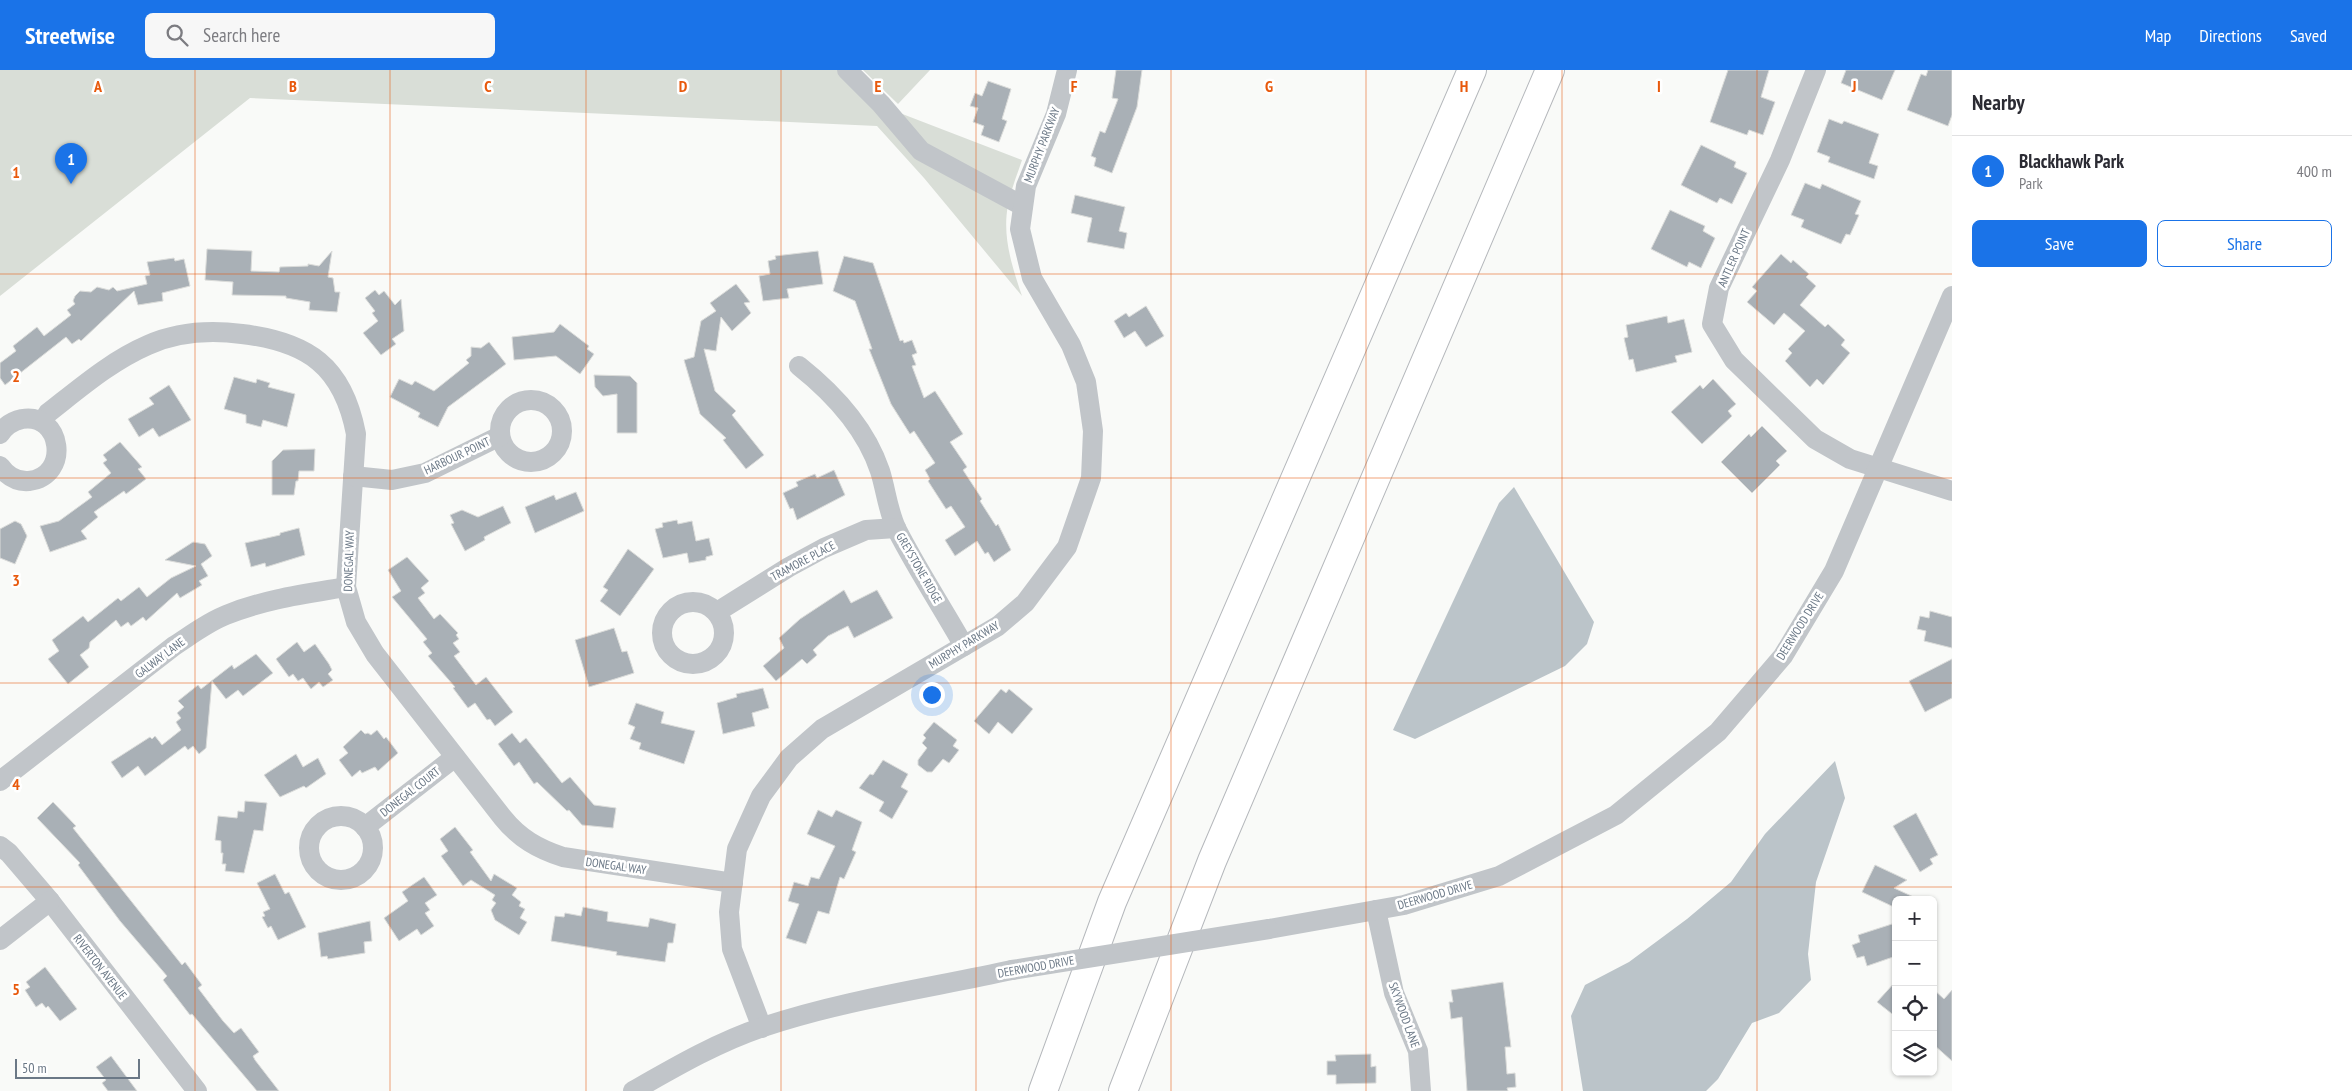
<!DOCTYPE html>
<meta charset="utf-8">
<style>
:root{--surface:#fff;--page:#f7f7f7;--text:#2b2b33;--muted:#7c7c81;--line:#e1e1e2;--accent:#1a73e8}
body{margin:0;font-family:"PT Sans Narrow",sans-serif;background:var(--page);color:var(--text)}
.controls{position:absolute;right:15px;bottom:15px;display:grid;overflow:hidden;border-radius:8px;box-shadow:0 1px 4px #0004}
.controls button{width:45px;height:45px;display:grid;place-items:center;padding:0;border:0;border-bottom:1px solid var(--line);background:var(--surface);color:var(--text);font:25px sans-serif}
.scale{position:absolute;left:15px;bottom:12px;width:125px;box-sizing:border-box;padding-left:5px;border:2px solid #6b7886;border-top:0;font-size:14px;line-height:18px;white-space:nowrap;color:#6b7886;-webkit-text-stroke:4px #fff;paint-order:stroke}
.you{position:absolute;left:931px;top:624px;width:18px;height:18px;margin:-12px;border:4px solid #fff;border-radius:50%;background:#1a73e8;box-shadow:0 0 0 8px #1a73e833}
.badge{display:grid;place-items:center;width:32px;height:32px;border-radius:50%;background:var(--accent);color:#fff;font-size:16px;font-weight:700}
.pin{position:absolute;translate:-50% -41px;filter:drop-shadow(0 1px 2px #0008)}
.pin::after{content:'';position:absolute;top:26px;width:18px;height:15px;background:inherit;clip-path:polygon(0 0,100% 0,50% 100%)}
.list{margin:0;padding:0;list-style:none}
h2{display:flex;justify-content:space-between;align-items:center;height:65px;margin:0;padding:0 20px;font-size:21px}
h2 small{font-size:16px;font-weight:400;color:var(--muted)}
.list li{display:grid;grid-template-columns:32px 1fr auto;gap:15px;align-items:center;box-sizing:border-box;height:70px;padding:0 20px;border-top:1px solid var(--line)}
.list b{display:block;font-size:19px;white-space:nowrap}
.list p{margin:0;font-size:16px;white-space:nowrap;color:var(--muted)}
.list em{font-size:16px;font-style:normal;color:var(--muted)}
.actions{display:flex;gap:10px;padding:15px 20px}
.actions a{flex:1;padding:11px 0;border:1px solid var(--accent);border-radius:8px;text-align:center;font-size:18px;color:var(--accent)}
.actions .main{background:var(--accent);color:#fff}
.icon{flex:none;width:28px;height:28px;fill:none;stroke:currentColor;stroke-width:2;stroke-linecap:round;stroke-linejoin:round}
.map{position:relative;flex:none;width:1952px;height:1021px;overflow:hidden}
header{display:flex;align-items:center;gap:30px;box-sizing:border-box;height:70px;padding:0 25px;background:var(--accent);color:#fff}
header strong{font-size:24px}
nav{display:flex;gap:28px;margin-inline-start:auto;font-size:18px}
.search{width:350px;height:45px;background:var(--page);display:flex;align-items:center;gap:12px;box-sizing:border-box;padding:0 18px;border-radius:8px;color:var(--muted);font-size:19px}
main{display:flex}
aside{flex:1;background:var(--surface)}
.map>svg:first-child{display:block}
.green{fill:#d9ded7}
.water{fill:#bbc4c9}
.building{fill:#a9b0b6;stroke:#dbdcda}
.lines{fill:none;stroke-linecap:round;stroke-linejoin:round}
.highway-casing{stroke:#b5b8bc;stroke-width:30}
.minor{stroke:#c1c5c9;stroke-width:20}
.highway{stroke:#fff;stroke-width:28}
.minor-bridge{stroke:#c1c5c9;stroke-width:20}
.grid{fill:none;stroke:#e8590c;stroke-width:1;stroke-opacity:0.55}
.labels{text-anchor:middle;stroke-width:5;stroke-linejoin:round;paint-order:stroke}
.street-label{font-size:12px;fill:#6b7886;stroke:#fff}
.grid-label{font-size:16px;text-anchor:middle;font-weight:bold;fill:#e8590c;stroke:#fff;stroke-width:5;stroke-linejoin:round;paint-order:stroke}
</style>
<header>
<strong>Streetwise</strong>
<div class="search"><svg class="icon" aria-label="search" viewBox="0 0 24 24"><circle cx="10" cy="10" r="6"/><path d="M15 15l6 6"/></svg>Search here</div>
<nav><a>Map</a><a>Directions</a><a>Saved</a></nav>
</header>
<main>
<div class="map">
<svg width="1952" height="1021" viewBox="0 0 1952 1021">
<rect width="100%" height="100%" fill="#f9faf8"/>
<g class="green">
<path d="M0 0H842L866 30 1022 90C1017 105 1011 120 1008 135 1002 167 1012 196 1022 226L924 108 877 56 250 28 0 226Z"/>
<path d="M863 0H930L898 34Z"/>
</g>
<g class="water">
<path d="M1514 417 1594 552 1587 574 1565 596 1415 669 1393 660 1499 433Z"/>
<path d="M1835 691 1845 728 1816 812 1808 884 1811 910 1779 943 1752 953 1718 1009 1706 1021H1583L1571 946 1585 915 1629 892 1687 849 1731 812 1765 764Z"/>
</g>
<g class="building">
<path d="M1116 0H1142L1137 37 1112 103 1094 96 1096 88 1091 86 1100 61 1105 63 1118 29 1112 28Z"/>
<path d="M1728 0H1769L1761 27 1775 32 1763 65 1749 60 1747 65 1710 52Z"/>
<path d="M1846 0H1895L1882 30 1841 13Z"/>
<path d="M1928 0H1952V45L1948 56 1907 40 1921 4 1926 6Z"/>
<path d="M988 11 1011 19 1002 49 1007 51 999 72 981 65 984 56 973 52 978 38 970 36 975 23 982 26Z"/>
<path d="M1829 49 1842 54 1844 51 1879 64 1869 93 1878 96 1874 109 1828 92 1830 87 1817 82Z"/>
<path d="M1701 75 1736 92 1734 97 1747 103 1732 134 1720 128 1717 133 1681 115Z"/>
<path d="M1805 113 1820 119 1822 114 1861 131 1855 144 1859 145 1850 165 1846 164 1841 174 1801 157 1804 150 1791 145Z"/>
<path d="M1075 125 1125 137 1119 161 1127 163 1124 179 1087 172 1092 148 1071 143Z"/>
<path d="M1670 140 1705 156 1703 161 1715 168 1701 198 1689 192 1687 197 1651 179Z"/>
<path d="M207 179 252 181 251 201 279 202 280 197 308 196V194L319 196 332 181 328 207 333 208 335 222H340L337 242 309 240 310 232 286 228V226L232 225 233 212 205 210Z"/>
<path d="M818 181 823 214 787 219 789 228 763 231 759 206 770 204 768 191 776 189 775 186Z"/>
<path d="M1781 184 1791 193 1793 190 1809 204 1806 207 1816 216 1800 235 1825 257 1828 254 1845 270 1841 275 1850 283 1823 315 1817 309 1810 317 1785 291 1792 283 1788 279 1805 261 1784 243 1774 255 1747 232 1757 221 1752 217Z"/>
<path d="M844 186 873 193 900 271 903 270 904 273 912 270 917 283 912 285 916 295 912 296 924 328 935 321 963 364 950 372 967 397 963 400 982 429 980 431 996 456 998 454 1011 480 994 492 988 482 985 484 977 471 955 486 945 470 965 457 951 436 946 439 928 411 930 409 925 400 935 393 914 361 910 364 891 334 869 279H872L855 231 833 221Z"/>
<path d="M174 188 175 191 184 189 190 216 162 223 163 231 138 235 134 221 81 271 79 269 72 274 66 267 5 315 0 308V293L16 281 13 276 37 257 44 266 71 245 67 240 75 234 73 231 75 226 80 221 91 222 97 217 109 220 113 217 117 221 147 214 145 206 150 205 147 192Z"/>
<path d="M736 214 750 232 744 233 751 243 732 261 721 247 716 281 704 279 715 321 736 341 732 345 764 385 746 399 723 370 726 368 700 344 684 290 694 287 701 251 716 241 710 233Z"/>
<path d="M375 220 379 225 384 221 395 235 401 229 404 261 392 269 396 274 381 285 363 263 378 251 372 243 375 241 365 228Z"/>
<path d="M1146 236 1164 266 1146 277 1135 261 1124 268 1114 251 1126 243 1129 247Z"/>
<path d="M1667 246 1668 253 1684 249 1692 282 1675 286 1677 292 1636 302 1633 289 1629 290 1624 268 1628 267 1626 255Z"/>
<path d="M560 254 589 276 587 279 594 284 580 304 556 286 514 290 512 267 554 262Z"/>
<path d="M489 272 506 294 448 337 438 357 418 347 420 343 390 327 399 309 412 315 415 311 434 321 469 293 466 290 471 286V277L481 278Z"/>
<path d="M594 305 630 306 637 313V363H617V324L603 326 595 317Z"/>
<path d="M234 307 256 313 257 309 270 313 268 317 295 324 287 357 263 350 261 357 246 353V345L224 339Z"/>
<path d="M1713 309 1736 334 1728 341 1732 346 1702 374 1671 342 1700 315 1703 319Z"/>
<path d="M169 315 191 350 159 367 153 358 139 367 128 349 154 334 149 328Z"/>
<path d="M1762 356 1787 381 1776 391 1780 395 1752 423 1721 392 1749 364 1751 367Z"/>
<path d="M120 372 142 397 138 399 146 409 126 424 124 421 94 442 98 447 81 461 87 469 50 482 40 456 59 451 92 427 88 422 111 403 103 393 107 390 103 385Z"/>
<path d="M315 379 314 401H299L298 411H296L294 425H272V391L283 380Z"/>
<path d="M834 400 845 425 797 450 793 438 790 439 783 423 798 416 796 412 815 404 817 408Z"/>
<path d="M576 422 584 441 535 463 525 437 554 425 556 430Z"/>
<path d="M503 436 511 453 484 467 485 470 465 481 451 454 454 453 450 445 462 440 478 447Z"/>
<path d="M677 450 678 454 692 451 696 471 709 468 713 485 706 487V490L689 493 687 483 663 488 655 459 663 457 662 453Z"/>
<path d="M15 451 21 454 27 466 15 494 0 488V459Z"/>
<path d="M299 458 305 485 266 497 265 493 251 497 245 473 280 465V463Z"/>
<path d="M193 472 205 474 212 486 201 494 208 506 199 511 202 515 180 528 177 523 146 551 143 547 131 556 128 552 121 557 116 550 90 572 89 578 80 585 89 597 68 614 48 589 59 581 52 570 83 546 88 552 118 528 121 531 139 517 147 527 171 508 196 496 165 490Z"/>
<path d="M628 479 654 499 620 546 600 531 608 520 603 517Z"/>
<path d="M407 487 429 511 421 518 425 523 418 528 434 549 440 544 458 563 456 565 459 569 453 573 460 582 454 586 476 615 486 607 513 642 495 656 490 649 487 650 475 633 468 638 453 618 455 617 428 586 432 583 423 572 427 569 392 527 401 521 388 500Z"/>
<path d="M844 520 851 533 877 520 893 548 854 568 848 556 828 566 813 580 817 585 807 594 802 589 776 611 763 596 784 578 779 568 800 549Z"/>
<path d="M1930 541 1952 547V578L1924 571 1926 561 1917 559 1920 546 1929 548Z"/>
<path d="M614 558 622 582 627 581 634 603 589 617 575 570Z"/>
<path d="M297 572 304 582 315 574 329 594 332 600 328 604 333 610 323 617 319 612 311 619 303 608 298 611 293 604 289 607 276 589Z"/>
<path d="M256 584 273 603 243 626 238 620 226 629 212 611 206 678 199 684 193 676 188 680 185 676 145 706 138 696 122 708 111 692 150 667 152 669 155 666 162 675 181 660 176 652 181 648 177 643 184 637 178 631 198 615 201 619 232 595 234 599Z"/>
<path d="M1952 589V628L1925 642 1909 611Z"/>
<path d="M763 618 769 638 752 643 755 656 723 664 717 633 737 627 736 624Z"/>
<path d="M1001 619 1006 623 1009 619 1033 639 1012 664 998 652 989 664 974 651Z"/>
<path d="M636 633 664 642 661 653 695 661 684 694 639 679 641 673 630 669 635 657 628 654Z"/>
<path d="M934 652 957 670 953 676 959 680 949 693 943 689 932 702H927L918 695V690L927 678 922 673 926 668 923 665Z"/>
<path d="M361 660 365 664 368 663 371 665 377 660 384 669 386 667 398 683 378 701 375 697 362 703 360 700 352 707 339 690 348 683 343 677Z"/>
<path d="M512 663 520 673 526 668 562 713 570 707 594 735 616 738 613 758 582 755 569 740 567 741 537 712 534 714 519 692 514 696 498 674Z"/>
<path d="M296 684 303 697 318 688 326 704 306 718 304 716 280 727 264 705Z"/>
<path d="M883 690 908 704 901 717 908 721 892 749 879 741 884 732 859 718 870 704 873 705Z"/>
<path d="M245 731 267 733 263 761 254 760 244 803 225 801 226 794H222L223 783H221V771L215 770 218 746 237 748 238 741 244 742Z"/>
<path d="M53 732 76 756 73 758 182 895 185 892 202 915 198 918 223 951 234 963 241 958 259 982 253 986 255 990 279 1021H257L192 944 190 945 163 910 167 906 120 851 78 795 80 793 37 748Z"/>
<path d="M818 740 832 747 836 740 862 752 852 780 856 782 844 809 840 807 829 844 818 841 806 874 786 868 799 834 788 831 794 812 808 816 811 807 819 809 835 776 807 764Z"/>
<path d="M1916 743 1938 785 1930 789 1933 794 1920 802 1893 756Z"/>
<path d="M455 757 473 780 470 782 491 811 494 804 517 818 512 825 521 832 519 836 525 839 520 848 527 852 519 865 495 850 491 840 496 833 492 830 495 825 471 810 463 816 441 786 448 781 440 769Z"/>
<path d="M1875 795 1907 810 1894 818 1920 830H1896V838L1862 822Z"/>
<path d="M275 804 285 824 289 822 306 857 278 870 271 856 268 858 262 847 265 846 263 842 270 839 257 813Z"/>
<path d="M424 807 437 825 425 833 430 840 425 843 434 856 421 865 417 859 399 871 384 848 408 831 402 822Z"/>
<path d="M583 837 608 842 607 851 648 857 650 848 676 854 673 873H668L665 892 616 885 617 882 551 871 555 846 564 847 565 843 581 846Z"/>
<path d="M370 851 372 871 364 872 365 883 328 889 327 886 321 887 318 863Z"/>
<path d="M1892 854 1896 866V886L1867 896 1864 886 1857 888 1852 875 1860 872 1858 865Z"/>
<path d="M45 897 77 939 60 951 48 936 46 938 42 933 36 937 25 920 30 917 26 912Z"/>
<path d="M1896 911V947L1877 932Z"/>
<path d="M1503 912 1511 977H1505L1507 1004 1515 1003 1516 1017 1507 1018 1508 1021H1467L1462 947 1451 949 1449 932H1453L1451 920Z"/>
<path d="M1933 919 1944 929 1952 920V991L1933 974Z"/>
<path d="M1371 984V997L1376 996V1013L1336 1014V1005H1327V991H1336L1335 985Z"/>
<path d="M111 986 137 1021H108L102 1013 106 1010 96 997Z"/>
</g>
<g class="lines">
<g class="highway-casing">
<g id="highway">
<path d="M1043 1021 1112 832 1472 0"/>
<path d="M1123 1021 1212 791 1550 0"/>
</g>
</g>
<g class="minor">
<path d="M847 0 881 34 921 81 1023 136"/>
<path d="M1816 0 1780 90 1719 218 1712 254 1734 290 1815 369 1850 389 1952 421"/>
<path d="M799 296C833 323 866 359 880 401 886 420 888 442 897 460 917 499 942 537 964 576"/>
<circle cx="531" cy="361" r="31"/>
<path d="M42 352 48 343C80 318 111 291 148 275 177 262 211 260 242 264 308 272 343 296 356 364L346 517 356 552 375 584 503 748C519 768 538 779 563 787L733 813"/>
<path d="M0 364C5 356 13 351 22 349 62 342 71 406 29 411 17 412 7 406 0 396"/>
<path d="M353 406 392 410 425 403 500 366"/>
<circle cx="693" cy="563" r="31"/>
<path d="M717 542 789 497 824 478 866 460 896 458"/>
<path d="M0 711 174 576C191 565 208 552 226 545 265 529 305 524 346 517"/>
<circle cx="341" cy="778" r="32"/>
<path d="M365 757 455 687"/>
<path d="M0 776 9 783 50 831 197 1021"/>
<path d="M1376 840 1394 923 1418 981 1421 1021"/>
<path d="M1269 859 1404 835 1499 806 1616 745 1718 662 1783 586 1834 501 1952 226"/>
<path d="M0 870 50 831"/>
<path d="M762 958 732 879 729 842 737 779 761 726 789 688 822 659 998 556 1025 533 1067 477 1091 408 1093 361 1086 312 1071 275 1032 208 1020 159 1026 116 1056 44 1067 0"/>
<path d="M633 1021C675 997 718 972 763 957 844 930 929 918 1012 900"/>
</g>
<use href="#highway" class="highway"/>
<path class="minor-bridge" d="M1012 900 1269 859"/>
</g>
<path class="grid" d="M195 0V1021M390 0V1021M586 0V1021M781 0V1021M976 0V1021M1171 0V1021M1366 0V1021M1562 0V1021M1757 0V1021M0 204H1952M0 408H1952M0 613H1952M0 817H1952"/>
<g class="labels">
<g class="street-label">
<text transform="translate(1042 75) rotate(-69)" y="4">MURPHY PARKWAY</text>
<text transform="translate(1734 188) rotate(-66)" y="4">ANTLER POINT</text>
<text transform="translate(457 386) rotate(-25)" y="4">HARBOUR POINT</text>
<text transform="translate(349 491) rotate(-88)" y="4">DONEGAL WAY</text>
<text transform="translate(803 491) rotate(-28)" y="4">TRAMORE PLACE</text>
<text transform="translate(919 498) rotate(60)" y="4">GREYSTONE RIDGE</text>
<text transform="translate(1800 556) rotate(-58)" y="4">DEERWOOD DRIVE</text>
<text transform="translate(964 575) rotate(-31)" y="4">MURPHY PARKWAY</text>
<text transform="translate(160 588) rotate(-37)" y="4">GALWAY LANE</text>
<text transform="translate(410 722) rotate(-38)" y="4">DONEGAL COURT</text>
<text transform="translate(616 796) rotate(8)" y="4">DONEGAL WAY</text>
<text transform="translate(1435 825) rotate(-16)" y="4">DEERWOOD DRIVE</text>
<text transform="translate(100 897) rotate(52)" y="4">RIVERTON AVENUE</text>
<text transform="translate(1036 897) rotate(-10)" y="4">DEERWOOD DRIVE</text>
<text transform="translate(1404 945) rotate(70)" y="4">SKYWOOD LANE</text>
</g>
</g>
<g class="grid-label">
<text x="98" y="22">A</text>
<text x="293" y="22">B</text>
<text x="488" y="22">C</text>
<text x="683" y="22">D</text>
<text x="878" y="22">E</text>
<text x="1074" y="22">F</text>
<text x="1269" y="22">G</text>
<text x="1464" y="22">H</text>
<text x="1659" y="22">I</text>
<text x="1854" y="22">J</text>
<text x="16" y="108">1</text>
<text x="16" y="312">2</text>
<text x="16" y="516">3</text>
<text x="16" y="720">4</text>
<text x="16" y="925">5</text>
</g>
</svg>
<div class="controls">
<button>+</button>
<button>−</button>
<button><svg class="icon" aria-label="locate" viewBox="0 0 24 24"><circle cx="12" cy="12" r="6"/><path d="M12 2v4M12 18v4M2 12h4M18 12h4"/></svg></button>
<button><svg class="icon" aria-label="layers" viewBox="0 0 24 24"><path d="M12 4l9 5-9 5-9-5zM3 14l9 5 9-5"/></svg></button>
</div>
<div class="scale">50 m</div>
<div class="you"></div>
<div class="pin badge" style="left:71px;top:114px">1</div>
</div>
<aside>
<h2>Nearby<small></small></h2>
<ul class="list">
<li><span class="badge">1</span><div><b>Blackhawk Park</b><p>Park</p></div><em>400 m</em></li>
</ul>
<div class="actions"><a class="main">Save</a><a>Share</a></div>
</aside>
</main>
